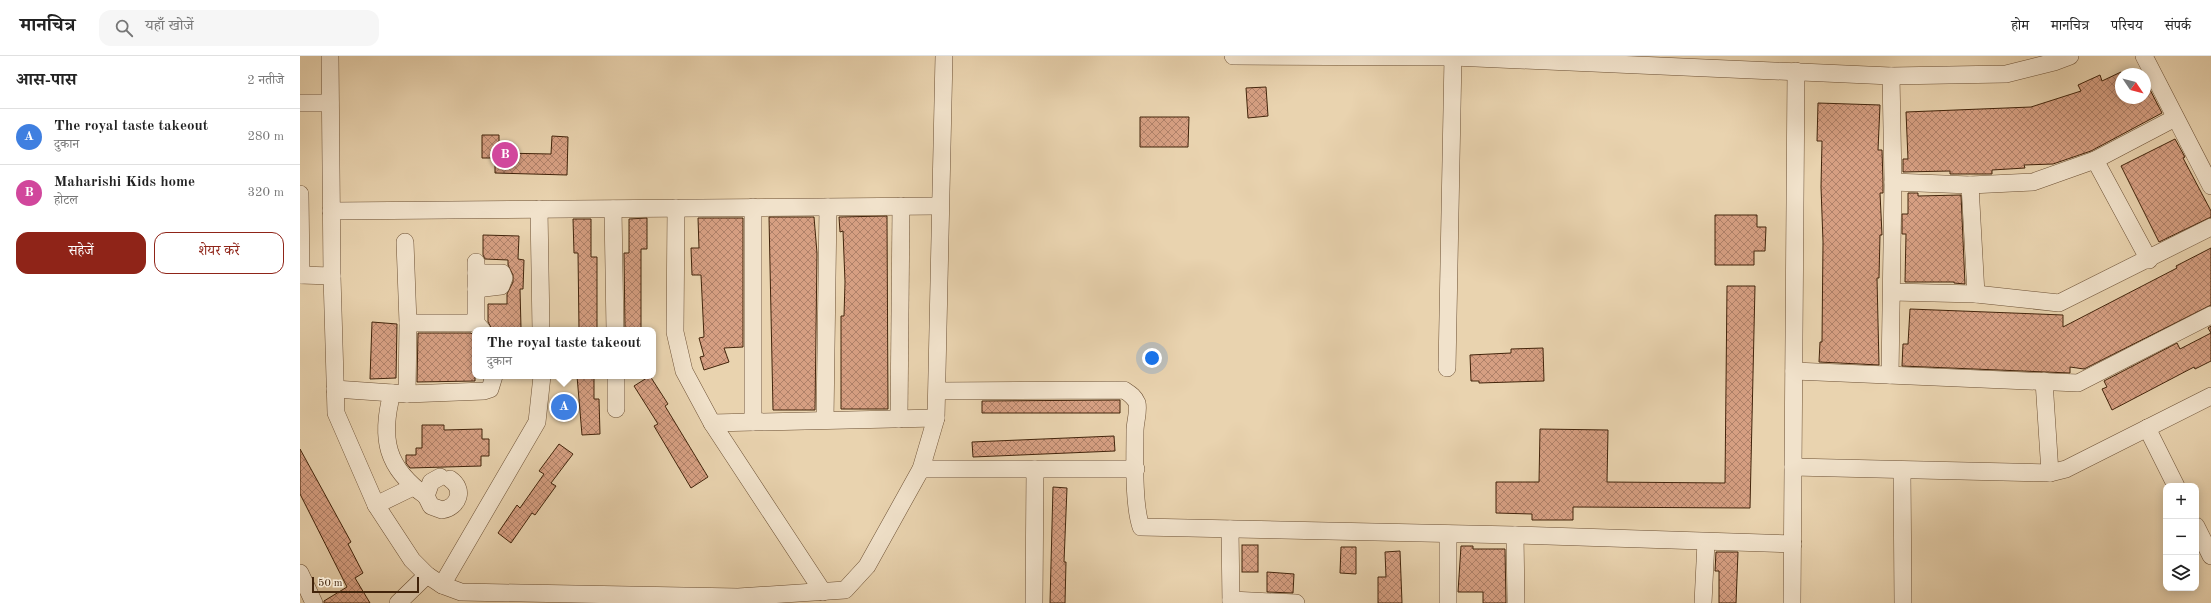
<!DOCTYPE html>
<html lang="hi">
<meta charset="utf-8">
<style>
:root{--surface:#fff;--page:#f6f6f6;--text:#222;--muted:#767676;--line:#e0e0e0;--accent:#8f2418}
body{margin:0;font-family:"Old Standard TT","Noto Serif Devanagari",serif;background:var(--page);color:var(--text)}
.controls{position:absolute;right:12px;bottom:12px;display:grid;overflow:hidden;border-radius:8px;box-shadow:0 2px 10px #0003}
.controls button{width:36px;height:36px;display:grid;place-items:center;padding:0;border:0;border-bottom:1px solid var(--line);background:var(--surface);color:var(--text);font:20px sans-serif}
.compass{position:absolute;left:1815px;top:12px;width:36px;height:36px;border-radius:50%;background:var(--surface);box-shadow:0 2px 10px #0003;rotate:125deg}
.scale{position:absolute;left:12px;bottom:10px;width:107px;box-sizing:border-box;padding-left:4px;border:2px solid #42240b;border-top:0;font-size:11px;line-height:14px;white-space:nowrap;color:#42240b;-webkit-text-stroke:3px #f1e2cb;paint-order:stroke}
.you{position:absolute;left:852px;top:302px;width:14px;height:14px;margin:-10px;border:3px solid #fff;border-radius:50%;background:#1a73e8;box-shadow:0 0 0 6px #1a73e833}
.badge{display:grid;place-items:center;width:26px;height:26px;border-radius:50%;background:var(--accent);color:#fff;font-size:13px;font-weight:700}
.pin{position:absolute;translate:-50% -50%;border:2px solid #fff;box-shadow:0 1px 4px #0006}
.popup{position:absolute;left:172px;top:271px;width:184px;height:52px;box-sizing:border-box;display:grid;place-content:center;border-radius:8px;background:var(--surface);filter:drop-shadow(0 1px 3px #0005);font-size:13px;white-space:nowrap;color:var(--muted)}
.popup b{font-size:15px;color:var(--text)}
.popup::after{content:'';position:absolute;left:50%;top:100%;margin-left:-8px;border:8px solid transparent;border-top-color:var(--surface)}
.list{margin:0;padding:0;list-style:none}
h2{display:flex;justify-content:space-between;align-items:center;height:52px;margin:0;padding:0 16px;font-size:17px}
h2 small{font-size:13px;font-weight:400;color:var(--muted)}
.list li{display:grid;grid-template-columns:26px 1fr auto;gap:12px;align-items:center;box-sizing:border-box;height:56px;padding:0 16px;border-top:1px solid var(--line)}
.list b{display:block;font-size:15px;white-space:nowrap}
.list p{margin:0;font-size:13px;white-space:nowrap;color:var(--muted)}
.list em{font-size:13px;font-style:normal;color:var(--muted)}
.actions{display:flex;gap:8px;padding:12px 16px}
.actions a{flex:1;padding:9px 0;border:1px solid var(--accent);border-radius:12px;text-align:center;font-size:14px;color:var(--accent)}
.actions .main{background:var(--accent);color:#fff}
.icon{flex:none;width:22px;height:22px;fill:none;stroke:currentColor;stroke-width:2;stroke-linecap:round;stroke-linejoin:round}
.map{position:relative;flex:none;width:1911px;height:547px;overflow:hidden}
header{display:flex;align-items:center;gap:24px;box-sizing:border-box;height:56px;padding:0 20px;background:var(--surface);border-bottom:1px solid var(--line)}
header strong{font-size:19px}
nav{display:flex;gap:22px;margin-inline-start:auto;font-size:14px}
.search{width:280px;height:36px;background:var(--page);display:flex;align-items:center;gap:10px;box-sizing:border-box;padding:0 14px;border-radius:12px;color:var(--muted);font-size:15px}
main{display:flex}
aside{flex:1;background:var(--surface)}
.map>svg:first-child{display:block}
.building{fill:url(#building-cross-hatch);stroke:#42240b}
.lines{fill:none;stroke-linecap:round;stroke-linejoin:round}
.minor-casing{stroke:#6c5034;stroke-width:18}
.minor{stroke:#f1e2cb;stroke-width:17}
</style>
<header>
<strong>मानचित्र</strong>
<div class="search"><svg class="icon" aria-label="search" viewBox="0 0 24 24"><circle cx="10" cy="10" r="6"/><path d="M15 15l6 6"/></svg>यहाँ खोजें</div>
<nav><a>होम</a><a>मानचित्र</a><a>परिचय</a><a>संपर्क</a></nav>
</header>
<main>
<aside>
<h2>आस-पास<small>2 नतीजे</small></h2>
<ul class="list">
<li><span class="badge" style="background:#3f7fe0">A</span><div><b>The royal taste takeout</b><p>दुकान</p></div><em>280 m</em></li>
<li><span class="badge" style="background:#d1479c">B</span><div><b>Maharishi Kids home</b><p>होटल</p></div><em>320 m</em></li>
</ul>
<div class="actions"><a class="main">सहेजें</a><a>शेयर करें</a></div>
</aside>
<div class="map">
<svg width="1911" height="547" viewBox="0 0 1911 547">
<defs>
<pattern id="building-cross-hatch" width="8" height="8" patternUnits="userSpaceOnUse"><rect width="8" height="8" fill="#d69f82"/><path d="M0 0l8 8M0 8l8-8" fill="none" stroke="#af8169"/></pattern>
</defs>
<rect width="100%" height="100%" fill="#e9d3af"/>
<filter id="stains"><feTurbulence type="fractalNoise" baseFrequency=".005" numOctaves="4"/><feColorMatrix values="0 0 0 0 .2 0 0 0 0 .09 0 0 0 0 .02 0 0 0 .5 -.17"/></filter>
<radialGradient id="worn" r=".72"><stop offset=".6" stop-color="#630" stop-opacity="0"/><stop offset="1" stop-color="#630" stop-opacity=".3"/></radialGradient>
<g class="building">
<path d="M1821 16V42H1845V24L1862 57 1791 95 1753 108 1724 109 1725 112 1692 114V118H1650V115L1603 116V103H1608L1606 56 1731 51 1781 35 1778 29 1800 19 1802 25Z"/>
<path d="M966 31 968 60 948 62 946 32Z"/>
<path d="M1518 47 1580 49 1578 94H1582L1583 126V137H1580L1582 179H1580L1579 222H1577L1579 309 1519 306 1520 286H1522L1523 186 1521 131 1522 85H1517Z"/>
<path d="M840 61H889L888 91H840Z"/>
<path d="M182 79H199V97L251 98 252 80 268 81 267 119 195 117V102H182Z"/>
<path d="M1875 83 1885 101 1883 102 1911 155V161L1859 186 1821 110Z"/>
<path d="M1608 137H1618V140L1661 139 1665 228 1654 227V226H1605L1606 178H1602V158H1608Z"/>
<path d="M1415 159H1457V171H1466L1465 195H1454V209H1415Z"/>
<path d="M587 160 588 353H541V260H544L545 226 543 175 540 176 539 161Z"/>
<path d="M469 161H514L517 197 515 354H473Z"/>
<path d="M347 162V193H341V274H325L324 197H329V163Z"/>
<path d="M398 162H443V291L424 292 429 306 404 314 400 301 404 300 399 282 404 281 401 219H392L391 192H399Z"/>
<path d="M273 163H291V201H297V274H279L278 197H274Z"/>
<path d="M183 179 219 180 218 203 224 204 223 233H220L221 272 192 273 188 266V248H207V238L213 226V219L208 209V204L185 203 183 199Z"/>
<path d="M1911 192V249L1784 313 1770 311V317L1602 310 1603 288H1608L1610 253 1763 259V271L1877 212 1876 210Z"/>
<path d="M1427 230H1455L1450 452 1273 451V464H1232V458L1196 457V426H1239L1240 373 1308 374 1307 426 1425 427Z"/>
<path d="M72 266 97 268 96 322 70 323Z"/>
<path d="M1911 270V305L1895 313 1894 311 1812 354 1802 333 1807 331 1804 325 1877 287 1880 293 1911 277 1908 272Z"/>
<path d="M118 277H171L175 281V325L117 326Z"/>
<path d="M1243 292 1244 325 1179 327V325H1171L1170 299 1211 297V293Z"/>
<path d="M277 320H294V343H299L300 378 282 379Z"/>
<path d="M350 320 368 348 365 350 408 421 391 432 354 370 358 368 334 330Z"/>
<path d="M820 344V357H682V345Z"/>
<path d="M122 369H144V374L182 373V383H189V400H181V410L110 412 106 407V399H116V392H122Z"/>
<path d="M814 380 815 395 673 401 672 386Z"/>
<path d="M259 388 273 398 251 427 256 430 235 459 232 457 211 487 198 477 217 449 220 452 244 418 239 415Z"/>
<path d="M0 393 51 486 48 488 63 517 55 522 70 547H24V545L47 531 0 438Z"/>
<path d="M753 431 767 432 764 506H766L765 547H750Z"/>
<rect x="942" y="489" width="16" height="27"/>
<path d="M1161 490H1173V493H1205L1206 547H1183V536H1158Z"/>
<path d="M1041 491H1056V518L1040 517Z"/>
<path d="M1100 495 1102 547H1078V521H1086L1085 496Z"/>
<path d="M1416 496H1438L1436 547H1419V515H1415Z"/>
<path d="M967 516 994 518 993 537 967 536Z"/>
</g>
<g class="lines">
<g class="minor-casing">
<g id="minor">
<path d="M30 0 32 220 36 357 76 449 112 504 127 519 142 529 161 536 438 541 545 534 567 510 621 413 636 362 644 0"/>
<path d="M933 0 1153 1 1591 20 1706 18 1754 6 1770 0"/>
<path d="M1844 0 1911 130"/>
<path d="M0 47H30"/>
<path d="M1795 104 1849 204"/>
<path d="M1593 126 1670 129 1733 126 1795 104 1875 62"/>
<path d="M1670 129 1676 238"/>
<path d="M0 138 1 219"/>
<path d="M376 152 375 276 384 315 412 367 523 536"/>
<path d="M239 153 241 274"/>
<path d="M313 153 315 274"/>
<path d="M31 155 639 150"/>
<path d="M105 186 108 267 107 338"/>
<path d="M176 206V267L182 274"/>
<path d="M176 217H202L204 222 201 230 176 233"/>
<path d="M0 219 32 220"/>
<path d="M1592 236 1676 238 1759 247 1911 171"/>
<path d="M108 267H176"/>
<path d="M1147 312 1153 1"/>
<path d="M1494 315 1778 327 1911 259"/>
<path d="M1590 319 1593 126 1591 20"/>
<path d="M316 320V353"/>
<path d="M1744 325 1750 417"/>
<path d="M35 333 107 338 184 335 190 333 194 320"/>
<path d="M638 335 824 334C830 338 834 340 837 347 839 355 835 366 835 375 835 401 833 447 841 471L1215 479 1493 488"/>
<path d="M92 337C80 382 86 412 126 440"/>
<path d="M599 363 601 150"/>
<path d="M525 364 528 151"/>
<path d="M453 366V151"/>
<path d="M412 367 636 362"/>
<path d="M1847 372 1876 430"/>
<path d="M1493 411 1750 417 1766 413 1911 340"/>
<path d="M621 413H836"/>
<path d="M1602 414 1603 547"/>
<path d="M140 421 131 426 126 440 131 450 142 454C159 451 165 433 150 423"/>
<path d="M76 449 113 431"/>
<path d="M1896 470 1911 500"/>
<path d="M930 473 931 547"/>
<path d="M1148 478V547"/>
<path d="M1215 479 1216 547"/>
<path d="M0 517 14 547"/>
<path d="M142 529 237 366 242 320"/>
<path d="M931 544 996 547"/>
<path d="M98 547 127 519"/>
<path d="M734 547 735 413"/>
<path d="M1403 547 1406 486"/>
<path d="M1492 547 1496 15"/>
</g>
</g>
<use href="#minor" class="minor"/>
</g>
<rect width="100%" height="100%" filter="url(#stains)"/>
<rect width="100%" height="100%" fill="url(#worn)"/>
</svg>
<div class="controls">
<button>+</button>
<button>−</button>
<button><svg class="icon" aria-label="layers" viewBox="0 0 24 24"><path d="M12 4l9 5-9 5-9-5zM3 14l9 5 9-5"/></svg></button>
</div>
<svg class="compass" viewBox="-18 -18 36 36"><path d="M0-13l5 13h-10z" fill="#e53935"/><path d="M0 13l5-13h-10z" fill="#767676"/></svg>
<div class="scale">50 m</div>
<div class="you"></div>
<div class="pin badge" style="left:264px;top:351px;background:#3f7fe0">A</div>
<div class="popup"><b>The royal taste takeout</b>दुकान</div>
<div class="pin badge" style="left:205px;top:99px;background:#d1479c">B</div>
</div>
</main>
